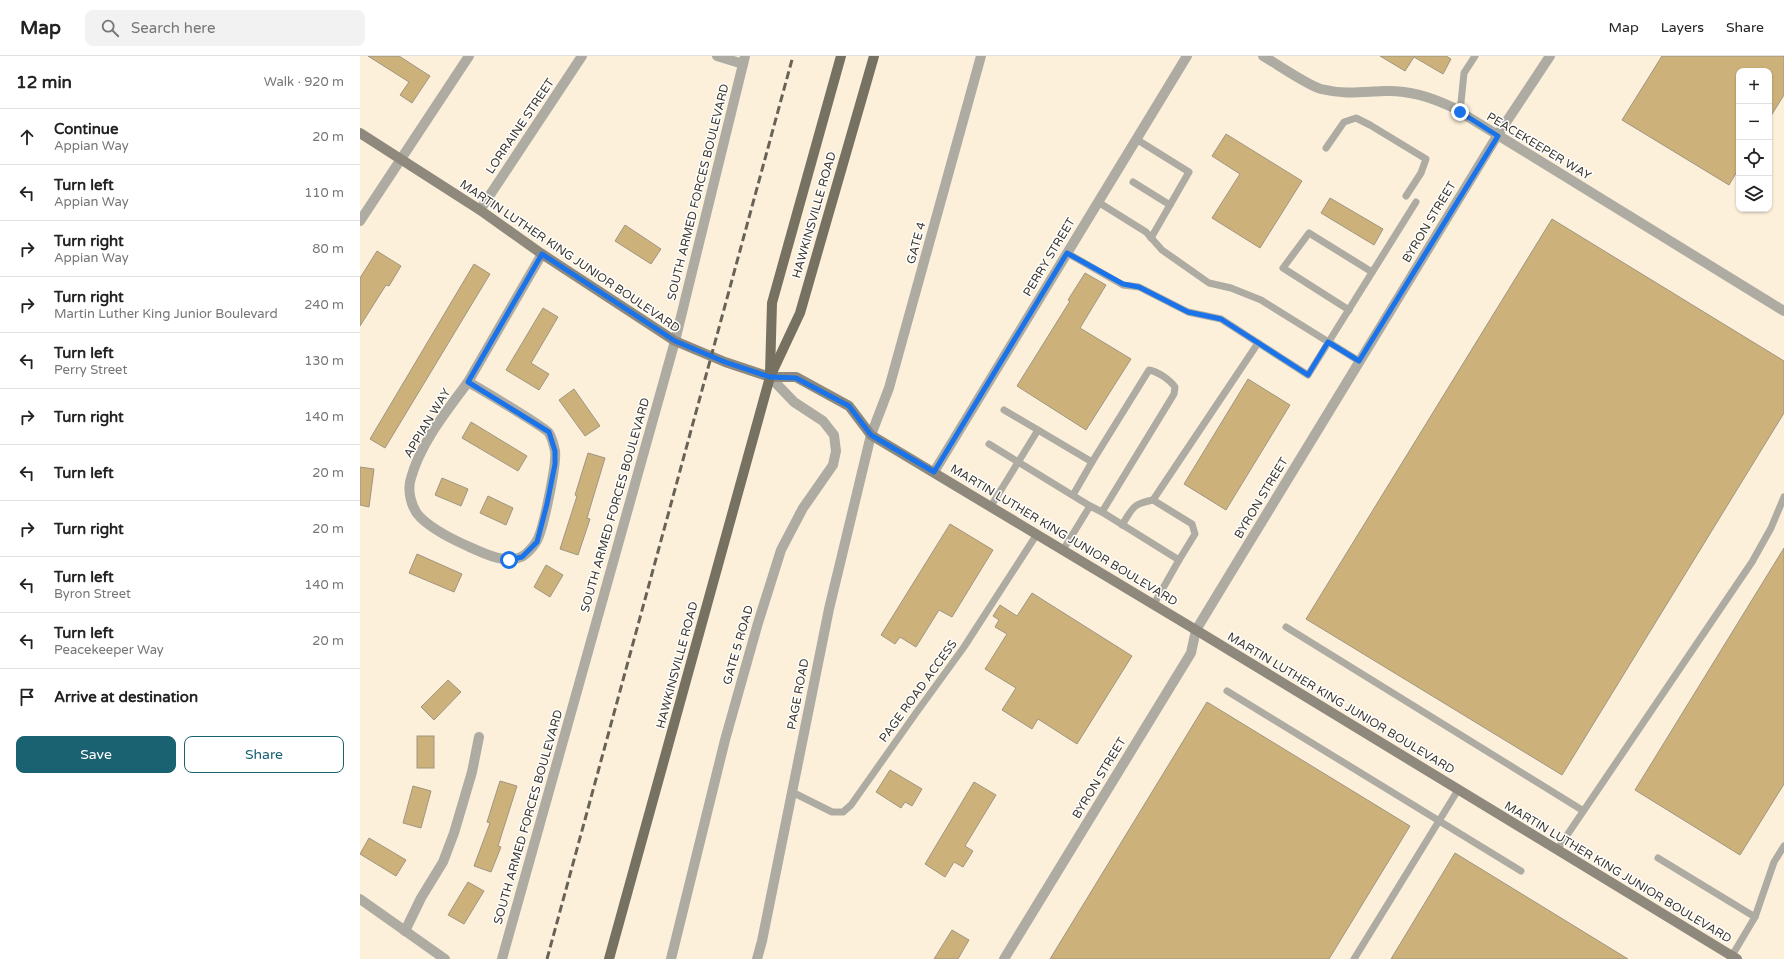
<!DOCTYPE html>
<meta charset="utf-8">
<style>
:root{--surface:#fff;--page:#f2f2f2;--text:#222;--muted:#767676;--line:#e0e0e0;--accent:#1a6171}
body{margin:0;font-family:"Varela Round",sans-serif;background:var(--page);color:var(--text)}
.controls{position:absolute;right:12px;top:12px;display:grid;overflow:hidden;border-radius:8px;box-shadow:0 1px 3px #0004}
.controls button{width:36px;height:36px;display:grid;place-items:center;padding:0;border:0;border-bottom:1px solid var(--line);background:var(--surface);color:var(--text);font:20px sans-serif}
.stop{position:absolute;width:12px;height:12px;margin:-9px;border:3px solid #1a73e8;border-radius:50%;background:#fff}
.stop.end{background:#1a73e8;border-color:#fff;box-shadow:0 1px 4px #0008}
.list{margin:0;padding:0;list-style:none}
h2{display:flex;justify-content:space-between;align-items:center;height:52px;margin:0;padding:0 16px;font-size:17px}
h2 small{font-size:13px;font-weight:400;color:var(--muted)}
.list li{display:grid;grid-template-columns:26px 1fr auto;gap:12px;align-items:center;box-sizing:border-box;height:56px;padding:0 16px;border-top:1px solid var(--line)}
.list b{display:block;font-size:15px;white-space:nowrap}
.list p{margin:0;font-size:13px;white-space:nowrap;color:var(--muted)}
.list em{font-size:13px;font-style:normal;color:var(--muted)}
.actions{display:flex;gap:8px;padding:12px 16px}
.actions a{flex:1;padding:9px 0;border:1px solid var(--accent);border-radius:8px;text-align:center;font-size:14px;color:var(--accent)}
.actions .main{background:var(--accent);color:#fff}
.icon{flex:none;width:22px;height:22px;fill:none;stroke:currentColor;stroke-width:2;stroke-linecap:round;stroke-linejoin:round}
.map{position:relative;flex:none;width:1424px;height:903px;overflow:hidden}
header{display:flex;align-items:center;gap:24px;box-sizing:border-box;height:56px;padding:0 20px;background:var(--surface);border-bottom:1px solid var(--line)}
header strong{font-size:19px}
nav{display:flex;gap:22px;margin-inline-start:auto;font-size:14px}
.search{width:280px;height:36px;background:var(--page);display:flex;align-items:center;gap:10px;box-sizing:border-box;padding:0 14px;border-radius:8px;color:var(--muted);font-size:15px}
main{display:flex}
aside{flex:1;background:var(--surface)}
.map>svg:first-child{display:block}
.building{fill:#cdb17b;stroke:#a09682}
.lines{fill:none;stroke-linecap:round;stroke-linejoin:round}
.lane{stroke:#aeaba2;stroke-width:7}
.street{stroke:#aeaba2;stroke-width:10}
.secondary{stroke:#8e897c;stroke-width:10}
.primary{stroke:#767160;stroke-width:10}
.rail{stroke:#696357;stroke-width:3;stroke-dasharray:8 4;stroke-linecap:butt}
.route{stroke:#1a73e8;stroke-width:5}
.labels{text-anchor:middle;stroke-width:3;stroke-linejoin:round;paint-order:stroke}
.street-label{font-size:12px;fill:#3c382f;stroke:#fff}
</style>
<header>
<strong>Map</strong>
<div class="search"><svg class="icon" aria-label="search" viewBox="0 0 24 24"><circle cx="10" cy="10" r="6"/><path d="M15 15l6 6"/></svg>Search here</div>
<nav><a>Map</a><a>Layers</a><a>Share</a></nav>
</header>
<main>
<aside>
<h2>12 min<small>Walk · 920 m</small></h2>
<ul class="list">
<li><svg class="icon" aria-label="ahead" viewBox="0 0 24 24"><path d="M12 20V5M6 11l6-6 6 6"/></svg><div><b>Continue</b><p>Appian Way</p></div><em>20 m</em></li>
<li><svg class="icon" aria-label="left" viewBox="0 0 24 24"><path d="M17 20v-9H6M10 6l-5 5 5 5"/></svg><div><b>Turn left</b><p>Appian Way</p></div><em>110 m</em></li>
<li><svg class="icon" aria-label="right" viewBox="0 0 24 24"><path d="M7 20v-9h11M14 6l5 5-5 5"/></svg><div><b>Turn right</b><p>Appian Way</p></div><em>80 m</em></li>
<li><svg class="icon" aria-label="right" viewBox="0 0 24 24"><path d="M7 20v-9h11M14 6l5 5-5 5"/></svg><div><b>Turn right</b><p>Martin Luther King Junior Boulevard</p></div><em>240 m</em></li>
<li><svg class="icon" aria-label="left" viewBox="0 0 24 24"><path d="M17 20v-9H6M10 6l-5 5 5 5"/></svg><div><b>Turn left</b><p>Perry Street</p></div><em>130 m</em></li>
<li><svg class="icon" aria-label="right" viewBox="0 0 24 24"><path d="M7 20v-9h11M14 6l5 5-5 5"/></svg><div><b>Turn right</b></div><em>140 m</em></li>
<li><svg class="icon" aria-label="left" viewBox="0 0 24 24"><path d="M17 20v-9H6M10 6l-5 5 5 5"/></svg><div><b>Turn left</b></div><em>20 m</em></li>
<li><svg class="icon" aria-label="right" viewBox="0 0 24 24"><path d="M7 20v-9h11M14 6l5 5-5 5"/></svg><div><b>Turn right</b></div><em>20 m</em></li>
<li><svg class="icon" aria-label="left" viewBox="0 0 24 24"><path d="M17 20v-9H6M10 6l-5 5 5 5"/></svg><div><b>Turn left</b><p>Byron Street</p></div><em>140 m</em></li>
<li><svg class="icon" aria-label="left" viewBox="0 0 24 24"><path d="M17 20v-9H6M10 6l-5 5 5 5"/></svg><div><b>Turn left</b><p>Peacekeeper Way</p></div><em>20 m</em></li>
<li><svg class="icon" aria-label="arrive" viewBox="0 0 24 24"><path d="M6 21V4h12l-3 4 3 4H6"/></svg><div><b>Arrive at destination</b></div></li>
</ul>
<div class="actions"><a class="main">Save</a><a>Share</a></div>
</aside>
<div class="map">
<svg width="1424" height="903" viewBox="0 0 1424 903">
<rect width="100%" height="100%" fill="#fcf0db"/>
<g class="building">
<path d="M8 0H39L70 20 52 47 40 39 49 26Z"/>
<path d="M1020 0H1086L1091 3 1083 18 1054 1 1045 15Z"/>
<path d="M1302 0H1424V39L1409 63V15H1379V112L1369 129 1262 64Z"/>
<path d="M866 78 942 125 900 192 852 162 880 118 852 100Z"/>
<path d="M970 142 1023 173 1014 189 961 157Z"/>
<path d="M1192 163 1424 305V357L1202 719 946 563Z"/>
<path d="M265 169 301 193 291 208 255 185Z"/>
<path d="M17 195 41 210 29 230 26 229 0 270V222Z"/>
<path d="M114 208 130 218 25 392 10 383Z"/>
<path d="M725 217 746 229 720 272 771 303 726 374 657 330 710 245 708 244Z"/>
<path d="M183 252 198 261 171 307 189 318 179 334 146 314Z"/>
<path d="M888 323 930 349 866 454 824 428Z"/>
<path d="M214 333 240 370 225 380 199 344Z"/>
<path d="M111 366 167 400 158 415 102 382Z"/>
<path d="M228 397 245 402 227 462 230 463 218 499 200 493 217 440 215 439Z"/>
<path d="M0 411 14 413 9 451 0 449Z"/>
<path d="M82 422 108 433 101 450 75 439Z"/>
<path d="M128 440 153 452 146 469 120 457Z"/>
<path d="M590 468 633 494 592 561 579 554 556 591 540 581 535 588 521 579Z"/>
<path d="M1424 492V728L1380 799 1275 734Z"/>
<path d="M57 498 102 518 94 536 49 517Z"/>
<path d="M186 509 203 519 190 541 174 531Z"/>
<path d="M672 537 772 600 717 688 678 663 672 673 642 654 656 632 625 613 647 578 635 571 639 564 633 560 640 549 657 560Z"/>
<path d="M88 624 101 636 74 664 61 651Z"/>
<path d="M847 646 1050 770 969 903H690Z"/>
<rect x="57" y="680" width="17" height="32"/>
<path d="M530 714 562 733 552 750 545 746 541 752 516 736Z"/>
<path d="M140 725 157 730 138 790 141 791 131 816 114 810 130 767 127 766Z"/>
<path d="M614 726 636 739 605 790 613 795 603 811 594 806 585 821 565 808Z"/>
<path d="M53 730 71 735 61 772 43 767Z"/>
<path d="M9 782 46 804 36 820 0 798Z"/>
<path d="M1095 797 1268 903H1031Z"/>
<path d="M108 826 124 835 104 868 88 859Z"/>
<path d="M592 874 609 884 598 903H574Z"/>
</g>
<g class="lines">
<g class="lane">
<path d="M1100 56 1104 17 1115 0"/>
<path d="M776 83 829 116 791 182"/>
<path d="M966 92 984 66 996 62 1010 69 1066 103 1061 117 1046 140"/>
<path d="M773 126 810 149"/>
<path d="M738 146 786 176 802 194 849 227 871 232 901 244 999 305"/>
<path d="M707 197 763 229 779 231 828 256 861 263 948 319 1056 146"/>
<path d="M989 254 923 212 949 177 1012 216"/>
<path d="M678 374 732 406 789 314C799 316 810 324 815 331L814 338 742 456"/>
<path d="M629 388 730 450"/>
<path d="M713 439 732 406"/>
<path d="M631 450 678 374 644 354"/>
<path d="M762 469C773 452 772 448 793 444"/>
<path d="M703 494 730 450 742 456 819 504 794 548"/>
<path d="M819 504 835 478 832 468 793 444 898 287"/>
<path d="M926 571 1222 754"/>
<path d="M867 635 1161 815"/>
<path d="M432 736 472 756H483L491 749 556 657 604 591 677 478"/>
<path d="M1197 794 1392 506 1411 472 1424 441"/>
<path d="M1298 802 1395 861"/>
<path d="M994 903 1098 734"/>
<path d="M1370 903 1395 861 1414 806 1424 790"/>
</g>
<g class="street">
<path d="M357 0 383 8"/>
<path d="M903 0C917 8 947 29 961 33 986 39 1000 36 1024 35 1049 34 1070 41 1092 51L1424 255"/>
<path d="M120 154 222 0"/>
<path d="M0 165 109 0"/>
<path d="M108 326C119 332 186 372 189 377 192 382 194 390 195 395 197 406 183 477 176 486 174 490 166 499 161 501 144 509 119 495 103 488 90 482 71 472 60 461 51 452 47 434 51 422 61 386 87 355 108 326Z"/>
<path d="M108 326 182 198"/>
<path d="M574 416 827 0"/>
<path d="M0 843 85 903"/>
<path d="M45 875 61 842 83 806 94 777 112 716 119 681"/>
<path d="M142 903 315 285 385 0"/>
<path d="M311 903 365 684 398 567 421 494 443 452 473 409 476 395 474 379 463 365 434 346 410 321"/>
<path d="M397 903 402 885 469 553 511 379 529 332 621 0"/>
<path d="M644 903 831 597 836 574 870 518 1137 80 1190 0"/>
</g>
<path class="secondary" d="M0 77 120 154 182 198 315 285 365 306 410 321H436L489 350 511 379 836 574 1377 903"/>
<g class="primary">
<path d="M410 317 412 247 481 0"/>
<path d="M249 903 410 321 440 257 514 0"/>
</g>
<path class="rail" d="M187 903 433 0"/>
</g>
<g class="lines">
<path class="route" d="M149 504 162 501 177 486 187 448 195 408V395L189 376 108 326 182 198 315 285 365 306 410 321 436 322 489 350 511 379 574 416 707 197 763 228 779 231 828 256 861 263 948 319 968 286 999 305 1138 80 1100 56"/>
</g>
<g class="labels">
<g class="street-label">
<text transform="translate(160 70) rotate(-56)" y="4">LORRAINE STREET</text>
<text transform="translate(1179 90) rotate(31)" y="4">PEACEKEEPER WAY</text>
<text transform="translate(338 136) rotate(-76)" y="4">SOUTH ARMED FORCES BOULEVARD</text>
<text transform="translate(454 159) rotate(-74)" y="4">HAWKINSVILLE ROAD</text>
<text transform="translate(1069 166) rotate(-59)" y="4">BYRON STREET</text>
<text transform="translate(556 187) rotate(-75)" y="4">GATE 4</text>
<text transform="translate(210 200) rotate(34)" y="4">MARTIN LUTHER KING JUNIOR BOULEVARD</text>
<text transform="translate(689 201) rotate(-59)" y="4">PERRY STREET</text>
<text transform="translate(67 367) rotate(-59)" y="4">APPIAN WAY</text>
<text transform="translate(901 442) rotate(-59)" y="4">BYRON STREET</text>
<text transform="translate(255 449) rotate(-74)" y="4">SOUTH ARMED FORCES BOULEVARD</text>
<text transform="translate(704 479) rotate(31)" y="4">MARTIN LUTHER KING JUNIOR BOULEVARD</text>
<text transform="translate(378 589) rotate(-74)" y="4">GATE 5 ROAD</text>
<text transform="translate(317 609) rotate(-75)" y="4">HAWKINSVILLE ROAD</text>
<text transform="translate(558 635) rotate(-54)" y="4">PAGE ROAD ACCESS</text>
<text transform="translate(438 638) rotate(-79)" y="4">PAGE ROAD</text>
<text transform="translate(981 647) rotate(31)" y="4">MARTIN LUTHER KING JUNIOR BOULEVARD</text>
<text transform="translate(739 722) rotate(-59)" y="4">BYRON STREET</text>
<text transform="translate(168 761) rotate(-74)" y="4">SOUTH ARMED FORCES BOULEVARD</text>
<text transform="translate(1258 816) rotate(31)" y="4">MARTIN LUTHER KING JUNIOR BOULEVARD</text>
</g>
</g>
</svg>
<div class="controls">
<button>+</button>
<button>−</button>
<button><svg class="icon" aria-label="locate" viewBox="0 0 24 24"><circle cx="12" cy="12" r="6"/><path d="M12 2v4M12 18v4M2 12h4M18 12h4"/></svg></button>
<button><svg class="icon" aria-label="layers" viewBox="0 0 24 24"><path d="M12 4l9 5-9 5-9-5zM3 14l9 5 9-5"/></svg></button>
</div>
<div class="stop" style="left:149px;top:504px"></div>
<div class="stop end" style="left:1100px;top:56px"></div>
</div>
</main>
